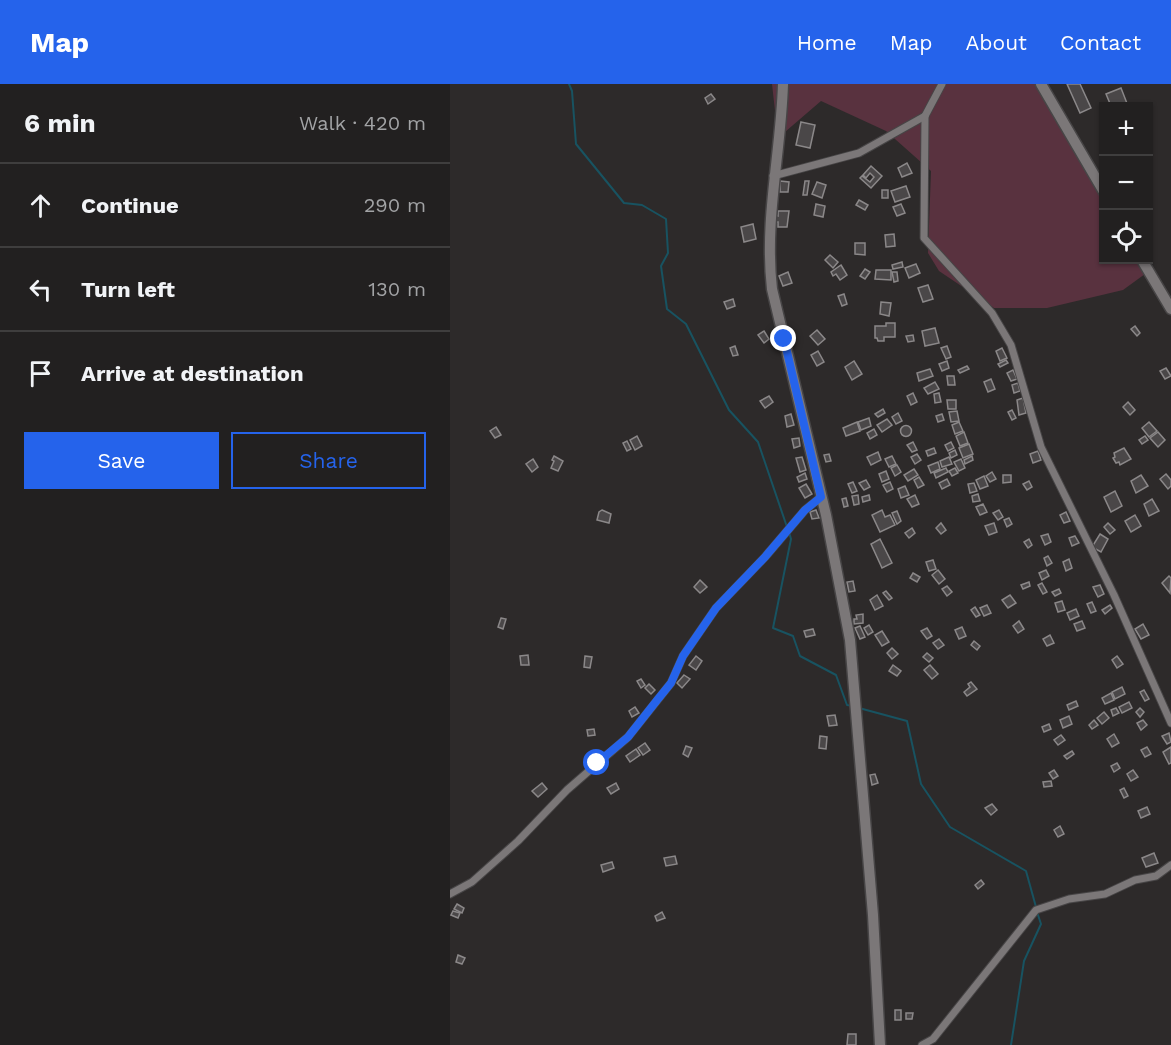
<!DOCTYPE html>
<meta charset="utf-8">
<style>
:root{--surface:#222020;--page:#2e2d2d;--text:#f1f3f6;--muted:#a2a3a5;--line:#3f3e3e;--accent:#2563eb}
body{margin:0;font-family:"Work Sans",sans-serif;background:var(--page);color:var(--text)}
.controls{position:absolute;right:18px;top:18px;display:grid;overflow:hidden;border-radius:0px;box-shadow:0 2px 4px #0004}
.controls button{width:54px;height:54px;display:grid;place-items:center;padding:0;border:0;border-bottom:2px solid var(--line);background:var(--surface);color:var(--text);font:30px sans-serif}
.stop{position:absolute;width:18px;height:18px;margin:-14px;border:4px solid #2563eb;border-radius:50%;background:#fff}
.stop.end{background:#2563eb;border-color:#fff;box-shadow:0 2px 6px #0008}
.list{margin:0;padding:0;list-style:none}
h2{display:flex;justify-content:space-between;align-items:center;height:78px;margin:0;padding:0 24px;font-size:26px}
h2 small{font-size:20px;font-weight:400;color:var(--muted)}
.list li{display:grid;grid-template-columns:39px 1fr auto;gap:18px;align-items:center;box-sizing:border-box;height:84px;padding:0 24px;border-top:2px solid var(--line)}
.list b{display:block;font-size:22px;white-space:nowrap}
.list em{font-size:20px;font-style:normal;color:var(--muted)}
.actions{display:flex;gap:12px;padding:18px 24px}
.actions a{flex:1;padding:14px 0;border:2px solid var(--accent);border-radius:0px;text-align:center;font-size:21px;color:var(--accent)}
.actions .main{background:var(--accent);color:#fff}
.icon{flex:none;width:33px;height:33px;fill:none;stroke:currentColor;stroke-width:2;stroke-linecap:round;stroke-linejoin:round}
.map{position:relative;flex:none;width:721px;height:961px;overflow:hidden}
header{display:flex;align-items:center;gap:36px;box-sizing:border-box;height:84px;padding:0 30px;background:var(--accent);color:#fff}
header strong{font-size:28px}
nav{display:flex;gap:33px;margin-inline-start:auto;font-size:21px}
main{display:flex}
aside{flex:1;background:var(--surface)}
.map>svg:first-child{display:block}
.green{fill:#59323f}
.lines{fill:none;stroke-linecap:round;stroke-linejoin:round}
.stream{stroke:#185361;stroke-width:2}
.building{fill:#4a4748;stroke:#8b8889;stroke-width:1.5}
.street-casing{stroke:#474546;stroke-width:9}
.secondary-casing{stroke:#474546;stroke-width:13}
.street{stroke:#7b7778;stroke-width:7}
.secondary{stroke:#7b7778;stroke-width:10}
.route{stroke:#2563eb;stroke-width:8}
</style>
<header>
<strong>Map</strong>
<nav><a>Home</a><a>Map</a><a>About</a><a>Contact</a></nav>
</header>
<main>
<aside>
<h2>6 min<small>Walk · 420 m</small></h2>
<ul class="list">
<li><svg class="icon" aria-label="ahead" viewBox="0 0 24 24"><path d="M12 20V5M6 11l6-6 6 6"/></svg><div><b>Continue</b></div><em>290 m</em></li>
<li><svg class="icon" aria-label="left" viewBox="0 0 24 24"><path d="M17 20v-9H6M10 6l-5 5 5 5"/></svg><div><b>Turn left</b></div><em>130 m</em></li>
<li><svg class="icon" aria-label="arrive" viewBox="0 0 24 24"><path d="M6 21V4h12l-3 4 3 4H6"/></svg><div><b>Arrive at destination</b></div></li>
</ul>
<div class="actions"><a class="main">Save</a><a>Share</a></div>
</aside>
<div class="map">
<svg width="721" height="961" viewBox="0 0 721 961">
<rect width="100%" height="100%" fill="#2d2a2a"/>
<path class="green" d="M322 0H586L653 118 654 176H686L695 190 673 206 597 224H544L489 187 478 169 481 87 436 47 371 17 328 54Z"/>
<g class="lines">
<g class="stream">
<path d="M119 0 122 7 126 60 174 119 192 121 216 135 218 169 211 182 217 225 236 240 279 326 308 358 337 443"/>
<path d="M339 448 341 455 323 544 343 552 350 572 386 591 397 621 403 622"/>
<path d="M409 624 457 637 471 700 500 743 576 787 586 823"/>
<path d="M561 961 574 877 591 840 587 828"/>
</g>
</g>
<g class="building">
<path d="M617 0H630L641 24 630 29Z"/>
<path d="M671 4 678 22H661L656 10Z"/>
<path d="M261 10 265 15 258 20 255 14Z"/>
<path d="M351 38 365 41 360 64 346 61Z"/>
<path d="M457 79 462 89 452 93 448 84Z"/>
<path d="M421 82 432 92 421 104 410 94 412 92 420 98 424 93 420 89 416 94 413 91Z"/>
<path d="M330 97 339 98 338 108H330Z"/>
<path d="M355 97H359L357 111H353Z"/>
<path d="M367 98 376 101 372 114 362 110Z"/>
<path d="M456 102 460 113 445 118 441 107Z"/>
<rect x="432" y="106" width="6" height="8"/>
<path d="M409 116 418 121 415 126 406 121Z"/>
<path d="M366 120 375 122 373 133 364 131Z"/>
<path d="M451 120 455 129 447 132 443 123Z"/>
<path d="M328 127H339L337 143H328V138H324L325 131 328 132Z"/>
<path d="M303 140 306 155 294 158 291 143Z"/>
<path d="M444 150 445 162 436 163 435 151Z"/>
<path d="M405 159H415V171L405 170Z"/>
<path d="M380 171 388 178 383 184 375 176Z"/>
<path d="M452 178 453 183 443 185 442 181Z"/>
<path d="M466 180 470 189 459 194 455 184Z"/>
<path d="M391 181 397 191 390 196 386 190 383 192 381 188Z"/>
<path d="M415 185 420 188 415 195 410 192Z"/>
<path d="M426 186H441V196L425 195Z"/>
<path d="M338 188 342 199 333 202 329 192Z"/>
<path d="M442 188H447L448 197 444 198Z"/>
<path d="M478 201 483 215 473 218 468 204Z"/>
<path d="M394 210 397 220 392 222 388 212Z"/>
<path d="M283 215 285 222 277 225 274 218Z"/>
<path d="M431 218 441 219 439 232 430 230Z"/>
<path d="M436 239H445V253H434V257H428L427 254H425V242H436Z"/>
<path d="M685 242 690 249 687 252 681 245Z"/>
<path d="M485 244 489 259 475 262 472 247Z"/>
<path d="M367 246 375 255 368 261 360 252Z"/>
<path d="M314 247 319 255 314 259 308 251Z"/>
<path d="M463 251 464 257 458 258 456 252Z"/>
<path d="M285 262 288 271 283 272 280 264Z"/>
<path d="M497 262 501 273 496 275 491 264Z"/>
<path d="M552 264 557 274 550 277 546 267Z"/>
<path d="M368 267 374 278 367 282 361 271Z"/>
<path d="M556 276 558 279 550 283 548 280Z"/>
<path d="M404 277 412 290 402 296 395 283Z"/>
<path d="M497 277 499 284 492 287 489 280Z"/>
<path d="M517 282 519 285 510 289 508 286Z"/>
<path d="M716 284 721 292 715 295 710 287Z"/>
<path d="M480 285 483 292 469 297 467 289Z"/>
<path d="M563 286 567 295 561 297 557 289Z"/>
<path d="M497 292H504L505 301H498Z"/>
<path d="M541 295 545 305 538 308 534 298Z"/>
<path d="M485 298 489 305 478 310 474 304Z"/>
<path d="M568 299 570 307 564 309 562 301Z"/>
<path d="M463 309 467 318 461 321 457 312Z"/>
<path d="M489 309 491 318 485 319 484 310Z"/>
<path d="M319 312 323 318 315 324 310 317Z"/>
<path d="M573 314 576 329 569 331 567 316Z"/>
<path d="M497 316H506V325H498Z"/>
<path d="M678 318 685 326 680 331 673 323Z"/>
<path d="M433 325 435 329 428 333 425 330Z"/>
<path d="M562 326 566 334 562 336 558 328Z"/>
<path d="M507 327 509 337 501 338 499 328Z"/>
<path d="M448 329 452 337 446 340 442 333Z"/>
<path d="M341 330 344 341 337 343 335 332Z"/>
<path d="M492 330 494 336 488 338 486 332Z"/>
<path d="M419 334 421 342 411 346 408 338Z"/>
<path d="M437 335 442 341 432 348 427 341Z"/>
<path d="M407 338 410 347 396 352 393 344Z"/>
<path d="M509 338 513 347 505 350 502 341Z"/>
<path d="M699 338 707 347 699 353 692 344Z"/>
<circle cx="456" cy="347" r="5.5"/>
<path d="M46 343 51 351 45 354 40 347Z"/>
<path d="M424 345 427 351 420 355 417 349Z"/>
<path d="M514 348 518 359 510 362 506 352Z"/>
<path d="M708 348 715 356 708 363 700 354Z"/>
<path d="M187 352 192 362 185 366 180 356Z"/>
<path d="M695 352 698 356 692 360 689 356Z"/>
<path d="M349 354 350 362 344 364 342 355Z"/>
<path d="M177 357 181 365 177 367 173 359Z"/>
<path d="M463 358 467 366 462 368 457 361Z"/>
<path d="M501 358 504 364 498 367 495 361Z"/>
<path d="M519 360 523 370 513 374 509 364Z"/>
<path d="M484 364 486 369 478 372 476 367Z"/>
<path d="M674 364 681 375 670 381 669 378 666 379 663 374 665 373 664 369Z"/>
<path d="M505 366 507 371 501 374 499 369Z"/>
<path d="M588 367 591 376 583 379 580 370Z"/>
<path d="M428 368 431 376 421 381 417 373Z"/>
<path d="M379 370 381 377 376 378 374 371Z"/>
<path d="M467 370 471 376 465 380 461 373Z"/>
<path d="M104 372 113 377 108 387 101 384 104 377 102 376Z"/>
<path d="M442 372 446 380 439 383 435 375Z"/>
<path d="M522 372 523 376 515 380 514 376Z"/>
<path d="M352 373 356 386 350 388 346 374Z"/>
<path d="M499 373 502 380 492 383 490 377Z"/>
<path d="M83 375 88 383 82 388 76 380Z"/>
<path d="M511 375 515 384 509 387 504 378Z"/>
<path d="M488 378 490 385 481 389 478 382Z"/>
<path d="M447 381 451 388 445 392 441 384Z"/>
<path d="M496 384 498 388 486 394 484 389Z"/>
<path d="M505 384 508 389 502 392 499 387Z"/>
<path d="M464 385 468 391 458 397 454 391Z"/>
<path d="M436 387 439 395 432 398 429 390Z"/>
<path d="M542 388 546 395 540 398 536 392Z"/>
<path d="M355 389 357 395 349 398 347 393Z"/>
<path d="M716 390 721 396V402L718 405 710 395Z"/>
<path d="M553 391H561V398L553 399Z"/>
<path d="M691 391 698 402 686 409 681 397Z"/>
<path d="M534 392 538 402 530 405 526 396Z"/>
<path d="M469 393 474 401 468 404 464 396Z"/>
<path d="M497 395 500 401 492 405 489 399Z"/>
<path d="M416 396 420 403 414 406 409 399Z"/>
<path d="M579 397 582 403 577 406 573 400Z"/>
<path d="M403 398 407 407 402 409 398 400Z"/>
<path d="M440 398 443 405 437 408 433 401Z"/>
<path d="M524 399 527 407 520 409 518 400Z"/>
<path d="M356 400 362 410 355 414 349 404Z"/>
<path d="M455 402 459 411 451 414 448 405Z"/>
<path d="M665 407 672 422 661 428 654 413Z"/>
<path d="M528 410 530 417 523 418 522 412Z"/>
<path d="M408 411 409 420 404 421 402 412Z"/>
<path d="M419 411 420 416 413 418 412 413Z"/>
<path d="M465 411 469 420 462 423 457 415Z"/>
<path d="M396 414 398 422 394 423 392 415Z"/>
<path d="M702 415 709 427 699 432 694 420Z"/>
<path d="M533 420 537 428 530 431 526 423Z"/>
<path d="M152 426 161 430 159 439 147 436 149 428Z"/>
<path d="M366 426 369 434 362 435 360 428Z"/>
<path d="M432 426 435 433 440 431 445 441 430 448 422 431Z"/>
<path d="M549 426 553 433 548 436 543 429Z"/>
<path d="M447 427 451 437 447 440 442 429Z"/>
<path d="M616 428 620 437 614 439 610 431Z"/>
<path d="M685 431 691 442 681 448 675 437Z"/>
<path d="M559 434 562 440 557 443 554 436Z"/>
<path d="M491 439 496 446 491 450 486 444Z"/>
<path d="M544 439 547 448 539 451 535 442Z"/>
<path d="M658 439 665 446 660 450 654 443Z"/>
<path d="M462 444 465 449 459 454 455 449Z"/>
<path d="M598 450 601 458 595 461 591 452Z"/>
<path d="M650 450 658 455 651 468 642 463Z"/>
<path d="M625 452 629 459 622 462 619 454Z"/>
<path d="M430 455 442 479 432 484 421 460Z"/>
<path d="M579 455 582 461 578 464 574 458Z"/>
<path d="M598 472 602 479 597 482 594 474Z"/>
<path d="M619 475 622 484 616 487 613 478Z"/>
<path d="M483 476 486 485 479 487 476 478Z"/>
<path d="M488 486 495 495 489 500 482 491Z"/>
<path d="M596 486 599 492 592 496 589 489Z"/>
<path d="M463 489 470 493 467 498 460 494Z"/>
<path d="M719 492 721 494 720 509 712 499Z"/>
<path d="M250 496 257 503 250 509 244 503Z"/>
<path d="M403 497 405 507 399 508 397 498Z"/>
<path d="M579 498 580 502 573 505 571 501Z"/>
<path d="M592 499 597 508 593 510 588 501Z"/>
<path d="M650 501 654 510 648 513 643 503Z"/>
<path d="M497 502 502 508 497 512 492 505Z"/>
<path d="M609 505 611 509 605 512 602 508Z"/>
<path d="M436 507 442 514 439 516 433 509Z"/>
<path d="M427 511 433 522 425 526 420 516Z"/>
<path d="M560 511 566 519 558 524 552 516Z"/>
<path d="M612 517 615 526 608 528 605 519Z"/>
<path d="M642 518 646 527 641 529 637 520Z"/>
<path d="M537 521 541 529 534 532 530 524Z"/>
<path d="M660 521 662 524 655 530 652 526Z"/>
<path d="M525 523 530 531 526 533 521 526Z"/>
<path d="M626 525 629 532 620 536 617 529Z"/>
<path d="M413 530V539L404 540V535H407L406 531Z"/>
<path d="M51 534 56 535 53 545 48 543Z"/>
<path d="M569 537 574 545 568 549 563 542Z"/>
<path d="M632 537 635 544 627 547 624 540Z"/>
<path d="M693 540 699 551 691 555 685 545Z"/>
<path d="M419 541 423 548 418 551 414 544Z"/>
<path d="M410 542 415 553 410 555 405 544Z"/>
<path d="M512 543 516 552 509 555 505 546Z"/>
<path d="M477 544 482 552 477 555 471 547Z"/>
<path d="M363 545 365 551 356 553 354 547Z"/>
<path d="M432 547 439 558 432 562 425 551Z"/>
<path d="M600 551 604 559 597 562 593 555Z"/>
<path d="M489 555 494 561 488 565 483 559Z"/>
<path d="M524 557 530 562 527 566 521 561Z"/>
<path d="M442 564 448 570 442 575 437 569Z"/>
<path d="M477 569 483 574 479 578 473 573Z"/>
<path d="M78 571 79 581H71L70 572Z"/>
<path d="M135 572 142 573 140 584 134 583Z"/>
<path d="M246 572 252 577 246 586 239 581Z"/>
<path d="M667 572 673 580 667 584 662 576Z"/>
<path d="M443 581 451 587 447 592 439 587Z"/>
<path d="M480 581 488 590 482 595 474 586Z"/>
<path d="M234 591 240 595 232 604 227 599Z"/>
<path d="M191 595 195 601 191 604 187 597Z"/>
<path d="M521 598 527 605 517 612 514 608 520 603 518 600Z"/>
<path d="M199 600 205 606 201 610 195 604Z"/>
<path d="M672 603 675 610 665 615 662 608Z"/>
<path d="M694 606 699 615 695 617 690 608Z"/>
<path d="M661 609 664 616 655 620 652 614Z"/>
<path d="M626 617 628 622 619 626 617 621Z"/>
<path d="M679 618 682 624 672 629 669 623Z"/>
<path d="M185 623 189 629 182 633 179 627Z"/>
<path d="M666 624 669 629 663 632 661 626Z"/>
<path d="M690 624 694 628 690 633 686 628Z"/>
<path d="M654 628 659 634 652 640 647 634Z"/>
<path d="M385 631 387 641 379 642 377 632Z"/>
<path d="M619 632 622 640 613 644 610 636Z"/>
<path d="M644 636 648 641 642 645 639 641Z"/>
<path d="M693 636 697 641 691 646 687 639Z"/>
<path d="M599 640 601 645 594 648 592 643Z"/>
<path d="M144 645 145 651 138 652 137 646Z"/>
<path d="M719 649 721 658 717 660 712 652Z"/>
<path d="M664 650 669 659 662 663 657 655Z"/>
<path d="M611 651 615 656 608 661 604 656Z"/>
<path d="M370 652 377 653 376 665 369 664Z"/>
<path d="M195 659 200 666 193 671 188 664Z"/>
<path d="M236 662 242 664 238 673 233 670Z"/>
<path d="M697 663 701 670 695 673 691 666Z"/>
<path d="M721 663V679L719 680 713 668Z"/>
<path d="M186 665 190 671 180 678 176 672Z"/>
<path d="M622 667 624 670 617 675 614 672Z"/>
<path d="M667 679 670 684 664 688 661 682Z"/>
<path d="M604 686 608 692 603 695 599 689Z"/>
<path d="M683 686 688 693 681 697 677 690Z"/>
<path d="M425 690 428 699 422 701 420 691Z"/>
<path d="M601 697 602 702 594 703 593 698Z"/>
<path d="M92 699 97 705 88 713 82 707Z"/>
<path d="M166 699 169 705 161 710 157 704Z"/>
<path d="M674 704 678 712 674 714 670 706Z"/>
<path d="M542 720 547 726 541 731 535 724Z"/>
<path d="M697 723 700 730 691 734 688 727Z"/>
<path d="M610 742 614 750 608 753 604 746Z"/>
<path d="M704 769 708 779 696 783 692 774Z"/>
<path d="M225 772 227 780 216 782 214 774Z"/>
<path d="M162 778 164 784 153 788 151 781Z"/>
<path d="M531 796 534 800 528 805 525 801Z"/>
<path d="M7 820 14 824 12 829 4 825Z"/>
<path d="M3 827 10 829 8 834 1 831Z"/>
<path d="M212 828 215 834 207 837 205 832Z"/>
<path d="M8 871 15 874 12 880 6 878Z"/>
<rect x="445" y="926" width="6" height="10"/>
<path d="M456 929H463L462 935H456Z"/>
<path d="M398 950H406V961H397Z"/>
</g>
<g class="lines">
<g class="street-casing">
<g id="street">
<path d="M492 0 475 32 474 154 542 229 561 261 591 363 664 511 721 639"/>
<path d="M323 92 409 69 475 32"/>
<path d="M0 810 22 798 68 757 117 706 178 653 221 599 233 572 266 524 315 473 355 426 371 413"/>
<path d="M472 961 483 955 586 826 619 815 655 810 685 796 706 792 721 781"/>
</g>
</g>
<g class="secondary-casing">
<g id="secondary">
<path d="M333 0C331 68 314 136 322 205L376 431 400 556 423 831 430 961"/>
<path d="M591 0 654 108"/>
<path d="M692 176 721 225"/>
</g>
</g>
<use href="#street" class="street"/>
<use href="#secondary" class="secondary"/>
</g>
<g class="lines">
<path class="route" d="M147 679 178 653 208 615 221 599 233 572 266 524 315 473 355 426 371 413 334 255"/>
</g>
</svg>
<div class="controls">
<button>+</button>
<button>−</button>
<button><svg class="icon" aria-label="locate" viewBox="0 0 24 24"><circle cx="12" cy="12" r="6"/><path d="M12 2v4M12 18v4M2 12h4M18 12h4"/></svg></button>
</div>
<div class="stop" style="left:147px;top:679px"></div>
<div class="stop end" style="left:334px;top:255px"></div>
</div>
</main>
